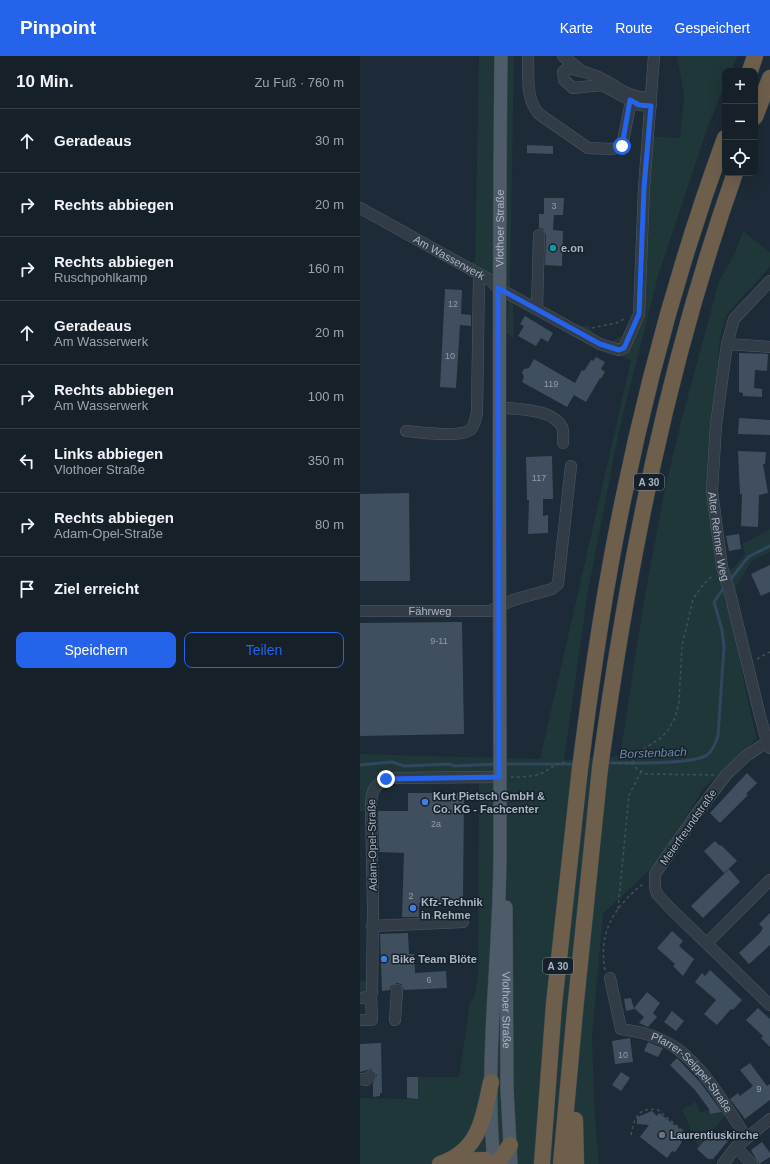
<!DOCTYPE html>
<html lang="de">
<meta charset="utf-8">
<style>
:root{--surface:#162029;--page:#1f2831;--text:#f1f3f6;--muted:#9ea3a8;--line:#353e46;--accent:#2563eb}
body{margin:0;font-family:Helvetica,sans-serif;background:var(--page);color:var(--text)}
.controls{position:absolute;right:12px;top:12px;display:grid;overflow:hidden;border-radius:8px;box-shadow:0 4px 16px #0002}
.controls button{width:36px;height:36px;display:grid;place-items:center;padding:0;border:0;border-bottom:1px solid var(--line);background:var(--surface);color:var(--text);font:20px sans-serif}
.stop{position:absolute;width:12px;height:12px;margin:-9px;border:3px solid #2563eb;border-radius:50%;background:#fff}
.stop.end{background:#2563eb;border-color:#fff;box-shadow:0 1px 4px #0008}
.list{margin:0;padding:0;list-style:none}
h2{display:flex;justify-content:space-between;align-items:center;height:52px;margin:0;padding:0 16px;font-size:17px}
h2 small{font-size:13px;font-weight:400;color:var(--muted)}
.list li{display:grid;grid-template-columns:26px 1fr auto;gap:12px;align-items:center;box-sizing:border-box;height:64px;padding:0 16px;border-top:1px solid var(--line)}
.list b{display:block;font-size:15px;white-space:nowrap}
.list p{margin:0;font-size:13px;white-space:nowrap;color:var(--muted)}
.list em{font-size:13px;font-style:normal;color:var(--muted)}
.actions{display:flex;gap:8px;padding:12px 16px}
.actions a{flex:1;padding:9px 0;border:1px solid var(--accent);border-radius:8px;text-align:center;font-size:14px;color:var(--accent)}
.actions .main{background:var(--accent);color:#fff}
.icon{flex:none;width:22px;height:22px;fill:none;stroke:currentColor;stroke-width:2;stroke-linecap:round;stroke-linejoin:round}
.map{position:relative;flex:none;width:410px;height:1108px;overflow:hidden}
header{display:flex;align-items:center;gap:24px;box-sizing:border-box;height:56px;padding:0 20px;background:var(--accent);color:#fff}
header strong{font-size:19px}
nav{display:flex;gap:22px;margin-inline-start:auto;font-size:14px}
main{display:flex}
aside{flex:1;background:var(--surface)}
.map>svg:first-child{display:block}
.green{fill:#1f3738}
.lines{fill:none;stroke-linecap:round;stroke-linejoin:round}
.stream{stroke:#2f4760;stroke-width:3}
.building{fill:#404f5f}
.minor-casing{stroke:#4e5966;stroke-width:12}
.major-casing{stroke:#3a4551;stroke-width:14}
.highway-casing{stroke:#3c4651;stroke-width:17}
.path{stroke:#3d5455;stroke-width:1.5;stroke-dasharray:3 3;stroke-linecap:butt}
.minor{stroke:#313c47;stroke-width:11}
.major{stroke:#4e5b68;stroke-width:13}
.highway{stroke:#6e5f4d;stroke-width:16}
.highway-bridge-casing{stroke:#3c4651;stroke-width:17;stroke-linecap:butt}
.highway-bridge{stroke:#6e5f4d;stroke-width:16}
.route{stroke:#2563eb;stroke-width:5}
.culture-dot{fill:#0f9aa8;stroke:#17212b;stroke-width:1.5}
.shop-dot{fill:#3f7fe0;stroke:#17212b;stroke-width:1.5}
.worship-dot{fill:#6b7280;stroke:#17212b;stroke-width:1.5}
.labels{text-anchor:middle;stroke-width:3;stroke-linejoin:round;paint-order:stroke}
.number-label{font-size:9px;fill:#909cac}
.shield{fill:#17212b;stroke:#7e8997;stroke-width:1}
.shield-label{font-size:10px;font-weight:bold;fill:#aab6c5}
.street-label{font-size:11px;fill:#aab6c5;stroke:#17212b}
.poi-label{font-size:11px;font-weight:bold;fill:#aab6c5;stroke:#17212b;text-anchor:start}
.water-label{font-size:12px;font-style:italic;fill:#688aab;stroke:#17212b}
</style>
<header>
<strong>Pinpoint</strong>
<nav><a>Karte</a><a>Route</a><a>Gespeichert</a></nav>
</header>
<main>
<aside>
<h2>10 Min.<small>Zu Fuß · 760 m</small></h2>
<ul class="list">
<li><svg class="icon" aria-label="ahead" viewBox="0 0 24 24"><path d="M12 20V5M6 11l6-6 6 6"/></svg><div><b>Geradeaus</b></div><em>30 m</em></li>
<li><svg class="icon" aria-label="right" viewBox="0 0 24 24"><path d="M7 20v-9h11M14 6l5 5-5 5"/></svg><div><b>Rechts abbiegen</b></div><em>20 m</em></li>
<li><svg class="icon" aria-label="right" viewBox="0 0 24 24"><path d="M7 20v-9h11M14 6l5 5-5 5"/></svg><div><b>Rechts abbiegen</b><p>Ruschpohlkamp</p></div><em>160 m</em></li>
<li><svg class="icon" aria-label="ahead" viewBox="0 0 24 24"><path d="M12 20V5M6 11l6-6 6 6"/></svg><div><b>Geradeaus</b><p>Am Wasserwerk</p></div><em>20 m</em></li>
<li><svg class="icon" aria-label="right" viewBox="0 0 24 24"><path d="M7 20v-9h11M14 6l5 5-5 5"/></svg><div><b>Rechts abbiegen</b><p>Am Wasserwerk</p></div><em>100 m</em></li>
<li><svg class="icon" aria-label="left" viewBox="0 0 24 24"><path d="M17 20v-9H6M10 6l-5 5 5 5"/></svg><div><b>Links abbiegen</b><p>Vlothoer Straße</p></div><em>350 m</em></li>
<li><svg class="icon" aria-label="right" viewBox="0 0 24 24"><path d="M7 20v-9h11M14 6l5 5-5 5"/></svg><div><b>Rechts abbiegen</b><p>Adam-Opel-Straße</p></div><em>80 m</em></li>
<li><svg class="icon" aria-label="arrive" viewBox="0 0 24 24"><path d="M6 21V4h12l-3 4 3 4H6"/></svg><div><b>Ziel erreicht</b></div></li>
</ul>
<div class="actions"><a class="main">Speichern</a><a>Teilen</a></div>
</aside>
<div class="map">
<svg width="410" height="1108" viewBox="0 0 410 1108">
<rect width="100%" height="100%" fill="#1d2a37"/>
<g class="green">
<path d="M119 0H154L150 232 216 270H230L234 282 251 286 262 280 276 257 289 80 320 82 324 41 317 0H377L371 15H365V28L347 73 298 220 259 375 228 535 204 704 260 700 283 550 304 437 322 362 359 225 374 199 383 175 410 196V211L367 258 360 281C354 360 344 439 357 518L373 512 385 498 382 488 410 473V496L392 505 372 537 364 543 372 561 388 646 397 683 344 732 295 809 243 858 232 979 235 1063 239 1108H0V1042L58 1043V1021H99L110 946 114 941 118 920 119 726 16 724 7 738 6 755H0V698L180 703 271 304 234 290 153 246 154 283 146 277 150 232 121 213V226L0 157 109 208 115 205Z"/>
<path d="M11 924 7 936 0 938V925Z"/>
<path d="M336 1046 340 1057 349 1054 350 1058 364 1056 366 1059 337 1093 338 1091 322 1053Z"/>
</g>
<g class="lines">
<g class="stream">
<path d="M370 524 388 501 410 490"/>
<path d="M245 707C266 707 333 709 347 699 353 695 356 686 358 680L364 591 362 574 354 546 365 530"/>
<path d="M143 708H216"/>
<path d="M0 709 32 706 45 710 90 708 94 710 136 708"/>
</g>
</g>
<g class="building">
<path d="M167 89 193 90V98L167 97Z"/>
<path d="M184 142H204L203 159H194L193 174 203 175 202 210 185 209 186 179 183 173 179 172V158H184Z"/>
<path d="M85 233 102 234 101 258 111 259V270L100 269 96 332 80 331Z"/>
<path d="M165 260 193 277 188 286 181 282 176 290 158 280 164 270 160 268Z"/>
<path d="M379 297 408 298 407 315 395 314 394 332 402 333V341L383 340V337L379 336Z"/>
<path d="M236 301 245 306 241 313 245 316 241 323 240 322 226 346 214 339 207 351 162 326 164 321 162 316 164 313 169 312 174 303 215 327 222 314 224 315 231 304 233 305Z"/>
<path d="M379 362 410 364V379L378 378Z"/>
<path d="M378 395 406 396 405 408H403L408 437 399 439 398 471 381 470 382 438H380Z"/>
<path d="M192 400 193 443H183V460L188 459V477L168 478 169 444H167L166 401Z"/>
<path d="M49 437 50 525H0V438Z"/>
<path d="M379 478 381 493 369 495 366 480Z"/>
<path d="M410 509V536L401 540 391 518Z"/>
<path d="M102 566 104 678 0 680V567Z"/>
<path d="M387 717 397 727 386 738 388 739 360 767 350 757Z"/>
<path d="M48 737H104L103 846 59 847V861H42L44 797 19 796 18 755H48Z"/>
<path d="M355 785 360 790 361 789 377 805 364 817 344 795Z"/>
<path d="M369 813 380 826 343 862 331 850Z"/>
<path d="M410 857V889L389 908 379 897 400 877 403 872 399 868Z"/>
<path d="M312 875 323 885 319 890 334 903 323 920 313 910 315 908 297 892Z"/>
<path d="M48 877 49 898H54L55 917 86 915 87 932 44 934 41 928 37 927 31 930 30 934 22 935 20 878Z"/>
<path d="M350 914 382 944 373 954 371 953 357 969 344 958 356 944 335 926 342 917 345 920Z"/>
<path d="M287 936 300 947 293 957 297 961 288 971 279 967 284 961 274 952Z"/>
<path d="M271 942 274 953 266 955 264 943Z"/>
<path d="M398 952 410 963V991L401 982 403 980 386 964Z"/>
<path d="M312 955 324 965 316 975 304 966Z"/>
<path d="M270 982 273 1006 255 1008 252 985Z"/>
<path d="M288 986 303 992 298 1001 284 995Z"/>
<path d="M21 987 22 1037H20V1040L13 1041V1027L17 1019 11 1013 0 1016V988Z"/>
<path d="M317 1002 340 1026 362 1056 350 1058 349 1053 335 1034 310 1009Z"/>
<path d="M390 1007 407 1030 410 1028V1044L385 1063 370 1043 378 1037 380 1040 393 1030 380 1014Z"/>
<path d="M261 1016 270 1022 261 1035 252 1029Z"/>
<path d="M47 1021H58V1043L47 1042Z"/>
<path d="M292 1055 297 1060 299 1057 325 1077 320 1084 322 1086 315 1096 312 1095 307 1102 280 1081 289 1069 277 1068V1061Z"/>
<path d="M365 1074 372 1080 353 1103H348L337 1093 352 1076 359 1082Z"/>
<path d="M402 1086 410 1097V1101L399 1108 391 1094Z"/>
</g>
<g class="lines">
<g class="minor-casing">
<g id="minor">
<path d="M168 0C169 20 165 42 179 58L228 92 252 93 262 90 272 40"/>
<path d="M203 0 220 14"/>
<path d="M291 50 279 49 242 29 213 32 204 24 203 16 208 12C217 14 227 16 236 20 259 30 263 41 291 42"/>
<path id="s1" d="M0 152 130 224 138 232 240 288 259 294 264 292 279 258 284 132 294 0"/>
<path id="s2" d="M410 225 374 263 367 288 356 369 352 435 362 511 370 537 400 660 407 686 410 692"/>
<path d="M177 253 179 179"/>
<path d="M367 288 410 291"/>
<path d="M139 351C158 354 192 352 202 371 204 376 203 382 203 387"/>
<path d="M46 375C60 376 99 382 110 374 115 370 115 363 117 357L119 219"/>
<path id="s3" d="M0 555H130L153 544 192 533 198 528 211 410"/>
<path d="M407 686 386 700 366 719 337 757 295 818V831L297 838 310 852 410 949"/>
<path d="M12 870 103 866"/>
<path d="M347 887 410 824"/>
<path id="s4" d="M250 922 261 973C281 976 300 980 316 992 345 1012 367 1052 386 1081"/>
<path d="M0 942 10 941 12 937 13 852 11 751C11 734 15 726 32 722L139 721"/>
<path d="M0 964H12L11 939"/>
<path d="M35 964 37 934"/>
<path d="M0 1023 6 1024 10 1020"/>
<path d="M376 1091 392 1108"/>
<path d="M363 1108 376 1091 410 1063"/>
</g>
</g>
<g class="major-casing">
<g id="major">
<path id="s5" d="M146 851 147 1033 151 1108"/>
<path id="s6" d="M134 1108C124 1004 140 900 140 796 140 531 138 265 141 0"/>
</g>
</g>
<g class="highway-casing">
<g id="highway">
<path d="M390 15 395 0"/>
<path d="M395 61 410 22"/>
<path d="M221 705C232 618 245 530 263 444 288 322 322 199 365 82"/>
<path d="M241 705C269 503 307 310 375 117"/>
<path d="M215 1064 216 1108"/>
<path d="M89 1105 125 1104 132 1108"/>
<path d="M80 1108C120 1095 123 1062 131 1026"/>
<path d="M137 1108 150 1089"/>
<path d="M182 1108 194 948 220 712"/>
<path d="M201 1108 215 955 240 712"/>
</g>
</g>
<g class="path">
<path d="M232 272 256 267 266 262"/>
<path d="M397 603 410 596"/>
<path d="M253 707H272L277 713 286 718 354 719"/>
<path d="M272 707 284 693 302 681 308 674 315 662 319 646 322 590 333 543 343 529 353 519"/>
<path d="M151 721C161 721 173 721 182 717 193 712 194 707 207 706"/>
<path d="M258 853 269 739 281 716"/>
<path d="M245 914C238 875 255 850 284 827"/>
<path d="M271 1079C274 1063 278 1050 298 1054L329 1080"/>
</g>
<use href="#minor" class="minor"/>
<use href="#major" class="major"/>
<use href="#highway" class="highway"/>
<g class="highway-bridge-casing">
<g id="highway-bridge">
<path d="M220 712 221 705"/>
<path d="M240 712 241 705"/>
</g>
</g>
<use href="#highway-bridge" class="highway-bridge"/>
</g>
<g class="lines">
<path class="route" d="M26 723 139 721 138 232 240 288 259 294 264 292 279 258 284 132 291 50 279 49 270 44 262 90"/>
</g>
<circle class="culture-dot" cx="193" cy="192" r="4"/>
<g class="shop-dot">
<circle cx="65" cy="746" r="4"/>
<circle cx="53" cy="852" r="4"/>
<circle cx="24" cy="903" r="4"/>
</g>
<circle class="worship-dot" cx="302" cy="1079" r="4"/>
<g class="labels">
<g class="number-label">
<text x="194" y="153">3</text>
<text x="93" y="251">12</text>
<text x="90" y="303">10</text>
<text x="191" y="331">119</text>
<text x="179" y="425">117</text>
<text x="79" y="588">9-11</text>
<text x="76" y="771">2a</text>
<text x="51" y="843">2</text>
<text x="69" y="927">6</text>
<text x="263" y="1002">10</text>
<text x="399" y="1036">9</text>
</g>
<g class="shield">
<rect x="274" y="418" width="30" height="16" rx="3"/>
<rect x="183" y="902" width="30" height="16" rx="3"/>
</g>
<g class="shield-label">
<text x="289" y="430">A 30</text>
<text x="198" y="914">A 30</text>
</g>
<g class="street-label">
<text dy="4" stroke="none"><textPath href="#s6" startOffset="936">Vlothoer Straße</textPath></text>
<text dy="4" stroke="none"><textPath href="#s1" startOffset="102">Am Wasserwerk</textPath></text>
<text dy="4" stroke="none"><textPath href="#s2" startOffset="272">Alter Rehmer Weg</textPath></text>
<text dy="4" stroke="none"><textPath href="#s3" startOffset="70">Fährweg</textPath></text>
<text transform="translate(328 771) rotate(-55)" y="4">Meierfreundstraße</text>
<text transform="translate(12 789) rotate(-91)" y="4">Adam-Opel-Straße</text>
<text dy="4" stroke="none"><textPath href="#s5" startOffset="103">Vlothoer Straße</textPath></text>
<text dy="4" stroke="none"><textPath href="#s4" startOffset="139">Pfarrer-Seippel-Straße</textPath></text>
</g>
<g class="poi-label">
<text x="201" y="196">e.on</text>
<text x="73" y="744">Kurt Pietsch GmbH &amp;<tspan x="73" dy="13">Co. KG - Fachcenter</tspan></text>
<text x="61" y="850">Kfz-Technik<tspan x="61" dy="13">in Rehme</tspan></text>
<text x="32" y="907">Bike Team Blöte</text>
<text x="310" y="1083">Laurentiuskirche</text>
</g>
<g class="water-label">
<text transform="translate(293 697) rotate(-2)" y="4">Borstenbach</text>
</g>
</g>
</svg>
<div class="controls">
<button>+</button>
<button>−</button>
<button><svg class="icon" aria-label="locate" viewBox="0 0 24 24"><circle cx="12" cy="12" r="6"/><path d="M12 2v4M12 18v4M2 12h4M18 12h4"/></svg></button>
</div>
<div class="stop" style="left:262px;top:90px"></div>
<div class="stop end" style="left:26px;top:723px"></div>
</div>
</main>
